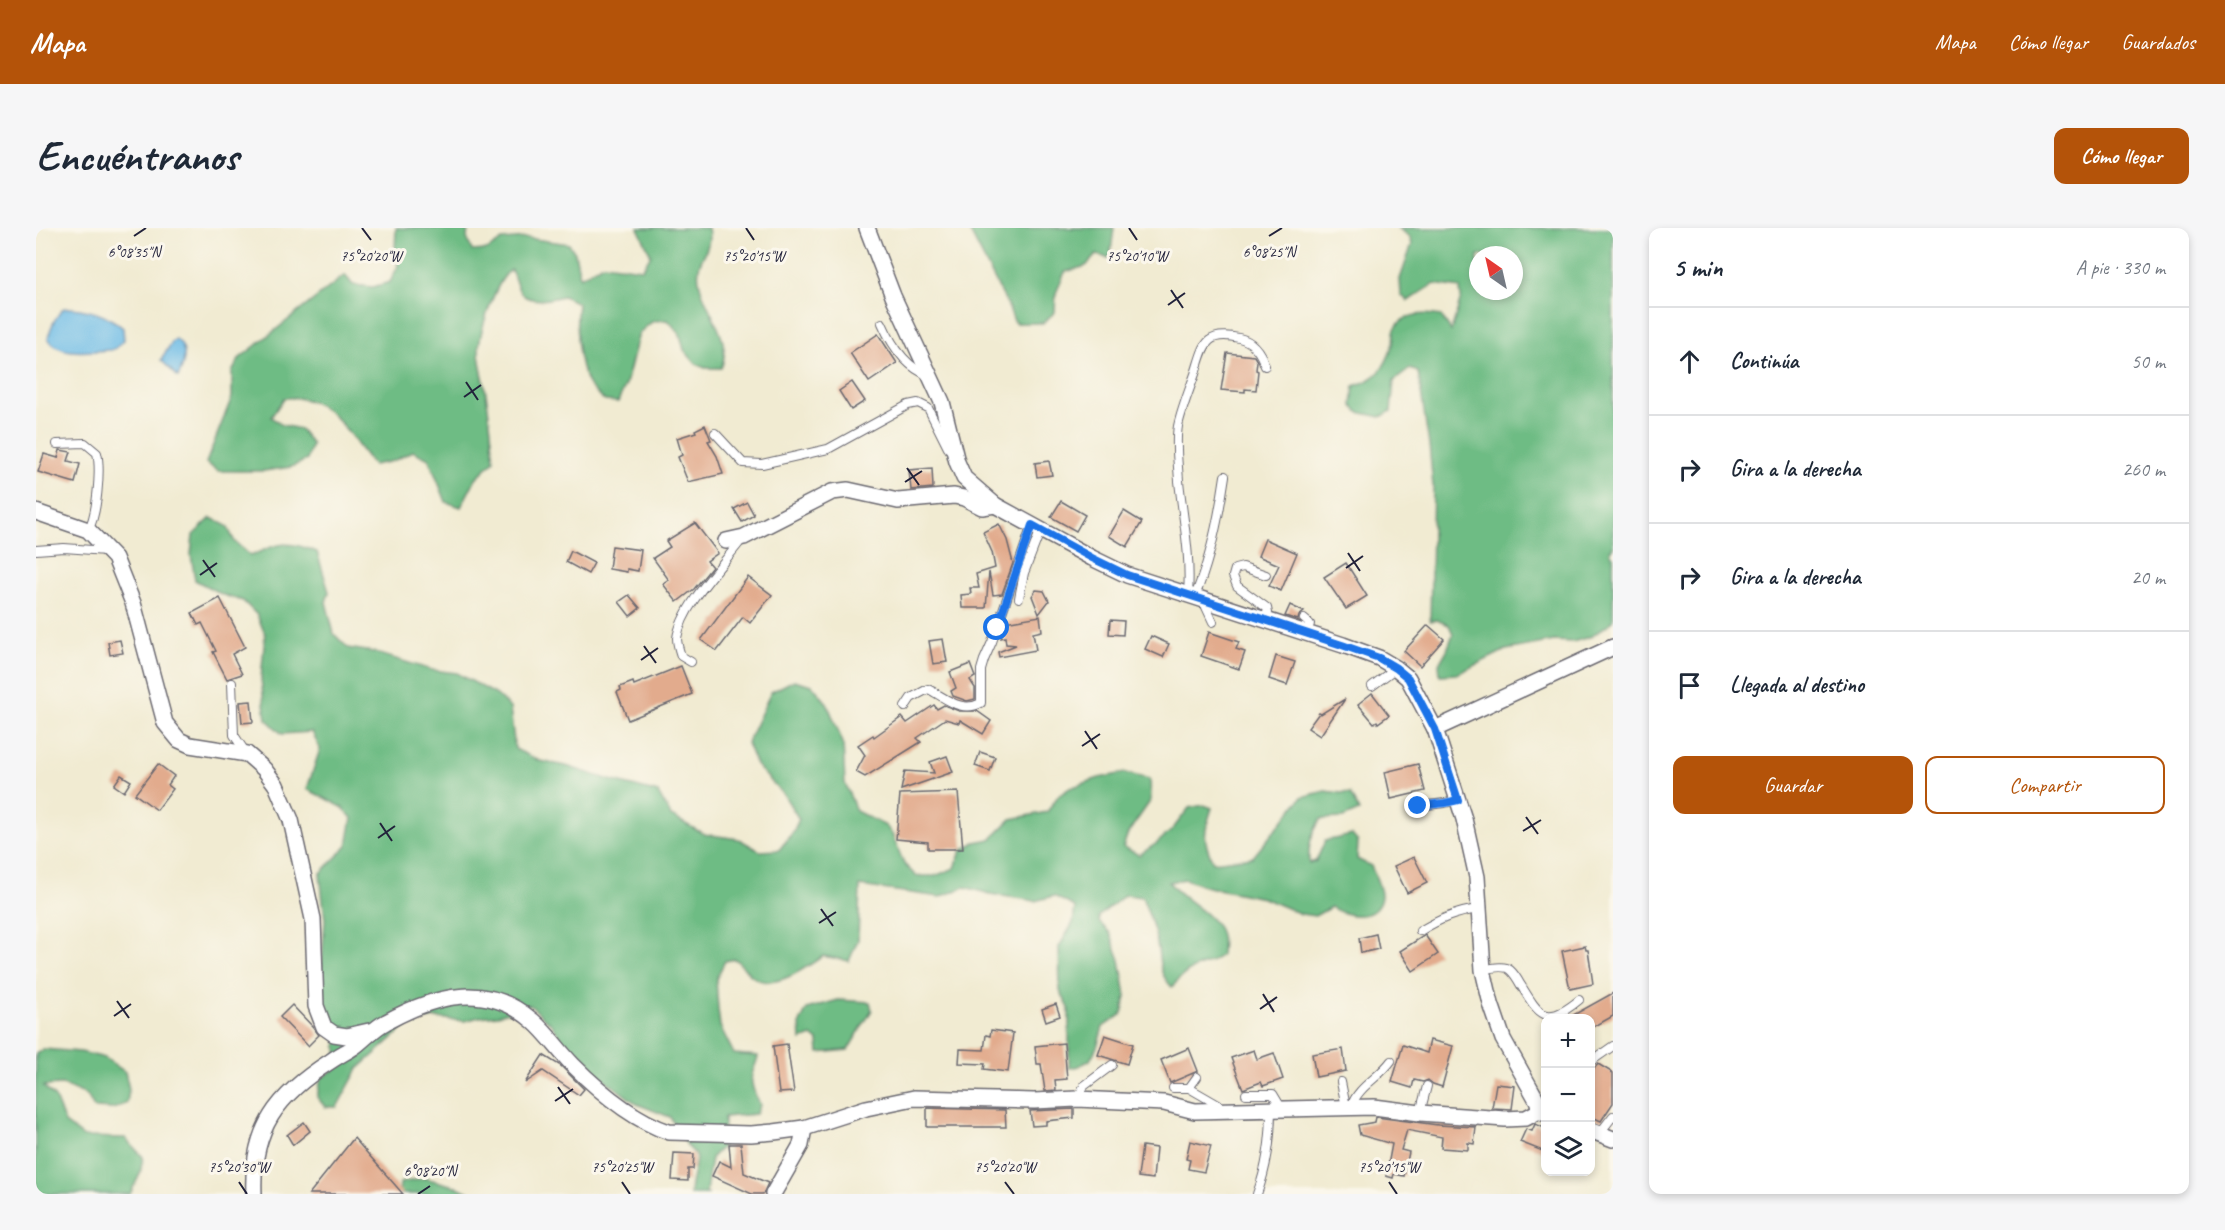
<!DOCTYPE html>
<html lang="es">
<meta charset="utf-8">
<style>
:root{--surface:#fff;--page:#f6f6f7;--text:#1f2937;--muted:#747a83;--line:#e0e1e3;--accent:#b45309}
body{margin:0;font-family:Caveat,sans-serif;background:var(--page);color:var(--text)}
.controls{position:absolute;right:18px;bottom:18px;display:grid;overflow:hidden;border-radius:12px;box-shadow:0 3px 9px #0003}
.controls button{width:54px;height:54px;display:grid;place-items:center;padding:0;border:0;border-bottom:2px solid var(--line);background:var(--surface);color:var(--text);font:30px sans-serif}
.compass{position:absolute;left:1433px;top:18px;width:54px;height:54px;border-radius:50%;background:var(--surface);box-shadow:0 3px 9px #0003;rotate:326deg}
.stop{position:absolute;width:18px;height:18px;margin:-14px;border:4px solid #1a73e8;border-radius:50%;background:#fff}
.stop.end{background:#1a73e8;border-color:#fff;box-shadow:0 2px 6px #0008}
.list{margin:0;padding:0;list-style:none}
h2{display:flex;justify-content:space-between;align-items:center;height:78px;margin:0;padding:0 24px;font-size:26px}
h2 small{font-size:20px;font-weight:400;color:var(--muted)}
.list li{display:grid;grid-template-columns:39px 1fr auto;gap:18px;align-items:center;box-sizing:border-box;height:108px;padding:0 24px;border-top:2px solid var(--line)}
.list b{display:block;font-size:22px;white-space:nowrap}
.list em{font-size:20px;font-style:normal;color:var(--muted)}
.actions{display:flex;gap:12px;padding:18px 24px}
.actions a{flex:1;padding:14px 0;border:2px solid var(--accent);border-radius:12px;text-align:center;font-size:21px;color:var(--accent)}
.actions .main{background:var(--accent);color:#fff}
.icon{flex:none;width:33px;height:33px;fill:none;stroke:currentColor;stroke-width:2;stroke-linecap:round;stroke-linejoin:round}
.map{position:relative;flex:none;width:1577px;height:966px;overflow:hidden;border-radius:12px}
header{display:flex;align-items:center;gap:36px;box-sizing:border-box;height:84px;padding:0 30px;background:var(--accent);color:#fff}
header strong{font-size:28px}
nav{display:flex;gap:33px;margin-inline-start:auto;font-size:21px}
.intro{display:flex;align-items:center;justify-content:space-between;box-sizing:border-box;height:144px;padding:0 36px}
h1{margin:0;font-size:42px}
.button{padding:15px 27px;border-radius:12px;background:var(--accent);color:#fff;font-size:21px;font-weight:700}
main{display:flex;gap:36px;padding:0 36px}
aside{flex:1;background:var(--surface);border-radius:12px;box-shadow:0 3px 9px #0003}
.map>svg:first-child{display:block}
.forest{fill:#6ebc84;stroke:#486f60;stroke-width:1.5;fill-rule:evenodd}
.water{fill:#6cbbe6;stroke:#476e90;stroke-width:1.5}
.building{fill:#e2ab8d}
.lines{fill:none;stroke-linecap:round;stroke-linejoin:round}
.lane-casing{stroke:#6a6870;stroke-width:10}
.street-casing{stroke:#6a6870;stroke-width:18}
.lane{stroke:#fff;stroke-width:8}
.street{stroke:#fff;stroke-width:15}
.route{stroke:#1a73e8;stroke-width:8}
.ticks{fill:none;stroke:#22223b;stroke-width:2}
.ticks-label{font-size:15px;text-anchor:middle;fill:#22223b;stroke:#fbf7ec;stroke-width:6;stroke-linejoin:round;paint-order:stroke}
</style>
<header>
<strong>Mapa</strong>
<nav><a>Mapa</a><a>Cómo llegar</a><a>Guardados</a></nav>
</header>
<div class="intro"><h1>Encuéntranos</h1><a class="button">Cómo llegar</a></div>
<main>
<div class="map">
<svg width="1577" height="966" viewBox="0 0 1577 966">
<rect width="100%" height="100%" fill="#fbf7ec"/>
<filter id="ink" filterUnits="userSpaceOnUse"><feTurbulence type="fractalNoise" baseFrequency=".0167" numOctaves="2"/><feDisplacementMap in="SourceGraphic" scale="12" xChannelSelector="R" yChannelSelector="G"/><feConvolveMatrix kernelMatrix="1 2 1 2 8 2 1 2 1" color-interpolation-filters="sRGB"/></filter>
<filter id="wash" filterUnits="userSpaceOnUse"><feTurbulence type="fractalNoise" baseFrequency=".008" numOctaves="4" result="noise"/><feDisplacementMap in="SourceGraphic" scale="24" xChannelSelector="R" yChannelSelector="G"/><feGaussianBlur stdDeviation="1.35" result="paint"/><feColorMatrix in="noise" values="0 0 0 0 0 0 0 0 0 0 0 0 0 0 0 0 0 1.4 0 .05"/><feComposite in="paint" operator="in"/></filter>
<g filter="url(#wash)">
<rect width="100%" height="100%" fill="#f1ebd2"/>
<g class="forest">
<path d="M360 0H432L431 10 436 23 451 22 466 12 491 10 533 16 539 25 544 49 567 36 606 41 615 27 602 0H672C677 26 659 29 663 53 668 82 698 111 685 140H669L660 136 648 122 644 106 632 92 617 93 603 105 590 156 582 174 569 173C563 167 553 160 550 152 541 128 539 100 542 75L527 68C515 71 494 76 485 65 480 59 479 49 475 42 460 51 443 105 443 122 443 134 447 147 449 159 453 184 456 208 458 233L440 250 425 279 410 274 393 231 377 223 357 233 337 237C311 206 295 166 248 170L235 189 246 197 264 201 276 216 271 232 255 239 228 243H182L170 235 196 169V144L204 130 309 47 317 57 337 59 354 54 362 38 359 23Z"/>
<path d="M932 0H1078L1074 30 1060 27 1050 38 1029 44 1020 65 1019 84 1007 95H979L971 76Z"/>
<path d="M1362 0H1577V318L1574 323 1577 329V393L1556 408 1537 414 1518 413 1470 422 1421 446 1404 447 1403 436 1411 422 1417 406 1413 397 1401 392 1394 393 1397 258 1393 217 1382 144 1374 141 1358 153 1355 183 1345 189 1322 184 1316 177 1318 158C1330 154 1342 149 1348 137 1352 131 1355 122 1357 115 1358 111 1357 105 1359 101 1367 84 1390 85 1405 88L1415 103 1425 70 1424 60 1398 56 1372 73 1365 67 1364 51 1376 16 1373 8ZM1442 27H1478V63H1442Z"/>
<path d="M175 290 191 298 199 314 215 328C242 314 253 312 281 324L293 364 290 374 298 406 312 420 337 424 396 442 421 445 461 467 474 480 479 521 504 533 530 538 574 552 622 565 635 588 668 606 703 611 724 623 743 622 757 604 763 591 748 567 720 537 711 515 735 464 758 452 776 457 791 475 807 515 809 555 820 583 850 598 856 606 868 636 880 648H899L919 640 925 623 939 614 955 611 975 591 1011 584 1022 568 1034 560 1063 550 1088 545 1114 551 1115 572 1092 605 1087 619 1103 627 1121 615 1136 602 1153 580 1168 577 1176 580C1168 604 1166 611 1177 634L1217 629 1266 569 1289 563 1314 566 1323 583 1307 590 1285 591C1275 606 1272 617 1273 635L1280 633 1289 613 1316 607 1322 614 1321 631 1335 638C1338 646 1346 660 1345 669 1341 694 1310 689 1295 679L1279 688 1265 686 1227 670 1172 659 1149 651 1133 654C1145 671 1177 685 1184 704 1187 710 1185 721 1185 727 1176 735 1169 736 1159 740 1149 744 1143 751 1136 759 1121 743 1125 735 1121 715 1118 699 1112 684 1106 669L1089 667 1063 688V694L1074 705 1084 732 1090 768 1086 786 1067 799 1061 819 1054 832 1043 838 1033 840V780L1024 763 1023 719 1037 695 1039 679 1018 668 999 673 954 666 929 659 904 669 824 658 822 712 813 733 787 728C769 740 737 765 716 748 710 743 706 737 699 731L689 733 680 751 682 781 684 798 698 826 722 828C721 835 717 841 716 847 714 857 720 868 724 877L720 886 688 889 687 918 675 930 670 964 672 966H654C654 953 660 941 660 927L652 919 634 889 601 876 565 849 533 821 515 796 494 777 462 787 443 789 429 793 399 790 383 792 369 799 322 841 301 879H289L281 869 285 850 302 839 300 800 290 789 285 748 289 692 284 646 311 618 316 590 306 579 271 561 284 521 276 504 246 506 230 491 225 451 229 406 221 387 207 373 187 367 159 352 155 327 157 307Z"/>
<path d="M802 772 834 774 836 782 812 822 783 825 782 813 776 808 765 812 764 795 771 781Z"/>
<path d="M7 821 45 824 69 830 89 844 93 861 91 875 77 881 58 880 51 867 27 857 7 858 19 870 29 895 48 909 89 910 107 929 104 946 94 966H0V826Z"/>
<path d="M389 950 422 959 436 966H363L364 955Z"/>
</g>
<g class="water">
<path d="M28 80C47 79 73 87 87 100L88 112 80 120 75 122C57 122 23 130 12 110 15 98 19 88 28 80Z"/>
<path d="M140 111C153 121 148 137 142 149L125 132 136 114Z"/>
</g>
<g id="blocks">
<g class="building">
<path d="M842 106 861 135 833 154 814 125Z"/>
<path d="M1191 125 1218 128 1221 133 1220 142 1222 143 1220 162 1209 161V164L1185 162Z"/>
<path d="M816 154 829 173 815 182 803 163Z"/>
<path d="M669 197 675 212 672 213 681 228 687 246 652 254 642 229 646 227 641 210 660 204 659 202Z"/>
<path d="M24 222 35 224 32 233 44 236 39 255 2 244 8 226 22 230Z"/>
<path d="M1013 233 1016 247 1001 249 999 235Z"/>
<path d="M896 240 897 260 875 262 873 242Z"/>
<path d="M1025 273 1049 287 1040 303 1015 289Z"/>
<path d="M711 274 718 287 706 294 698 281Z"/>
<path d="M1088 283 1106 294 1091 319 1073 308Z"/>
<path d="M659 295 682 325 671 333 676 339 658 361 641 374 627 356 633 352 617 330 634 319 630 313Z"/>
<path d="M963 296 971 312 977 335 966 366 957 367 953 344 950 380H926L925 367 935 366 934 360H943L940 346 959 340 956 324 947 304Z"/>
<path d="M1229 311 1261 325 1245 363 1233 358 1243 337 1222 328Z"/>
<path d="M576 318 605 322 602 343 591 341V344L573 341Z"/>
<path d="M535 323 558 335 552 346 530 334Z"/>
<path d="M1310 335 1331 368 1310 381 1288 349Z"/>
<path d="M712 349 736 367 714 395 707 389 681 423 665 412Z"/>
<path d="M1000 362 1008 363 1013 373 1003 386 996 368Z"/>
<path d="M593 367 604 380 594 388 583 374Z"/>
<path d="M184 370 209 419 196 426 206 446 191 451 177 424 180 423 166 395 162 397 156 385Z"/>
<path d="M1254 377 1268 384 1263 388 1262 392 1249 388Z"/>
<path d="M1004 388 1006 403 997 405 1000 422 963 429 962 424 980 417 970 416 969 409 965 410 969 394Z"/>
<path d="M1074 392 1088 393 1087 407 1073 406Z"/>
<path d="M1392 397 1408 411 1384 438 1368 423Z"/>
<path d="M1173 404 1203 414 1200 421 1209 424 1203 441 1165 428Z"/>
<path d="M1115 408 1133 416 1127 429 1109 421Z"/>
<path d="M907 411 911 434 897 436 893 413Z"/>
<path d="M84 412 87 425 74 427 72 414Z"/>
<path d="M1240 428 1259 434 1251 457 1233 451Z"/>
<path d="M934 436 939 449 934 452 939 460V471L931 473 917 468 915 463 920 460 914 444Z"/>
<path d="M645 438 656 466 592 492 581 464 585 462 584 459 597 454 598 457Z"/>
<path d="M1336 465 1353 487 1342 495 1341 493 1338 495 1322 476Z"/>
<path d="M1309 471 1284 508 1272 500 1283 485 1285 486Z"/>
<path d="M215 473 217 494 206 495 204 474Z"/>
<path d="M898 477 901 481 908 477 923 483H941L955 493 947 506 924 492 923 495 909 491 881 510 885 514 829 549 820 544 829 527 822 517 837 507 838 509 866 489 871 495Z"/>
<path d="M944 524 959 529 954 543 939 538Z"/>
<path d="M911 528 917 544 865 562 869 543 898 545 894 534Z"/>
<path d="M122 536 138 548 132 557 137 561 121 582 99 566Z"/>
<path d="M1382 536 1389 563 1355 571 1349 544Z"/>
<path d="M85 547 95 553 88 564 78 557Z"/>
<path d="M922 564 927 621H892V614L860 611 864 566Z"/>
<path d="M1378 629 1391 655 1371 665 1358 638Z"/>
<path d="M1340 706 1343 721 1325 725 1323 710Z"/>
<path d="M1389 707 1402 726 1377 743 1364 723Z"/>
<path d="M1549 718 1550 722H1552L1557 756 1534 761 1526 723Z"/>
<path d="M1577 765V788L1554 801V790H1532Z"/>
<path d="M1020 776 1024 788 1010 793 1006 781Z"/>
<path d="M256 777 277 799 283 807 272 818 244 789Z"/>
<path d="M955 802 977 805 972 844 948 841 949 836 923 835 924 821 948 822 950 807 954 808Z"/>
<path d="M1069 807 1097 816 1091 836 1062 827Z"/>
<path d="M1394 812 1417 818 1406 859 1397 856 1392 852 1387 854 1378 852 1376 860 1356 854 1367 817 1391 825Z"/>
<path d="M1028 815 1031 851 1019 852 1020 862 1009 863 1005 836H1001L999 818Z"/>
<path d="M751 816 758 864 743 865 737 818Z"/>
<path d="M1153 820 1162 843 1134 855 1125 832Z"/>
<path d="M1307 821 1310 843 1280 849 1276 826Z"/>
<path d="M1218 822 1221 831 1238 825 1247 851 1227 858 1225 854 1207 861 1195 830Z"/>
<path d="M507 827 525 838 548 861 543 867 507 843 489 855Z"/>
<path d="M1562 836 1577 845V875L1565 893 1554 888V846Z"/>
<path d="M1460 856 1479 858 1476 881 1456 880Z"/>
<path d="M891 880 969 882 970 899H891Z"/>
<path d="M1038 881V890L1010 893V897L996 898 994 883Z"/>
<path d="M1340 889 1402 897 1440 899 1438 916 1432 915V922L1405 920 1406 909 1371 902 1365 922 1373 924 1368 948 1358 946 1357 950 1350 948 1356 916 1324 907 1322 897 1339 894Z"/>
<path d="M268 894 274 903 257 917 251 907Z"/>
<path d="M1499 896 1509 900V924L1484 914 1490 901 1496 903Z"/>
<path d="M318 910 367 966H273Z"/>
<path d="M1154 913 1175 918 1168 944 1152 941 1154 932 1150 931Z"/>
<path d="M693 916H705L708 945 732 955 727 966H716L676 948 683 933 695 939Z"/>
<path d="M1106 918 1120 920 1117 951 1102 949Z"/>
<path d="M638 925 658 926 657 941H652V953L636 952Z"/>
</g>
</g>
</g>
<g filter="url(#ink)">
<use href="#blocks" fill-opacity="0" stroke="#6a6870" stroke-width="1.5"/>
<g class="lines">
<g class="lane-casing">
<g id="lane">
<path d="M846 95C856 118 870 140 894 148"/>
<path d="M679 205 707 235 726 236 792 221 872 177 882 175 892 180 912 220"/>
<path d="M21 216 49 215 61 225C65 241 61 289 52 302"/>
<path d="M0 322 28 320 70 323"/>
<path d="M1152 366C1155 328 1147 291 1143 253 1142 235 1139 216 1142 198 1146 180 1153 163 1159 146 1168 119 1168 102 1203 110 1217 113 1225 125 1229 138"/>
<path d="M1159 368C1175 330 1183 289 1189 248"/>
<path d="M983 370 988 345 1005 301"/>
<path d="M1170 373V379L1177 394"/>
<path d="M1230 391 1232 385 1231 380 1201 358 1197 348 1199 341 1207 339 1230 347"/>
<path d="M1268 391 1274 396 1271 405"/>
<path d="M655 434 645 428C643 422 641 416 641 410 646 377 687 337 707 310"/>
<path d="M196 455 198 507 210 525"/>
<path d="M1336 458 1360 440"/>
<path d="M869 479 875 470 892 461C909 469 925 486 945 475V442L948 432 956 414 996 297"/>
<path d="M1382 578 1409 575 1422 572"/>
<path d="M1384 703C1404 691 1420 684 1443 681"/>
<path d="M1447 742C1454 740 1464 738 1471 740 1477 743 1480 749 1483 754 1503 787 1509 800 1543 772"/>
<path d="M1554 834 1577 818"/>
<path d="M1161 849 1153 860 1186 879"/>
<path d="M1305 854 1310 879"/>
<path d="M1137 860H1153"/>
<path d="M1210 866H1237L1246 881"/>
<path d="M1041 871 1048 858 1076 837"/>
<path d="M1315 879C1322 858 1343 850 1355 833"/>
<path d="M1384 885 1391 858"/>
<path d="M1563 906 1577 888"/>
<path d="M1221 966C1231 939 1235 910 1235 882"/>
</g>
</g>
<g class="street-casing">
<g id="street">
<path d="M831 0 857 68 906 174 921 234 928 250 959 277 1056 330 1091 347 1307 417 1343 430 1360 440 1372 450 1399 501 1428 591 1441 649 1447 742 1455 776 1467 811 1502 874 1503 883"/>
<path d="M0 284 52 302 79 330 97 375 129 495 143 512 154 517 211 526 228 541 240 557 255 592 277 691 280 778 288 799 298 806 311 808 333 803"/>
<path d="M690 313 708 309 796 264 812 262 862 273 918 268 928 270 946 279 959 277"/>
<path d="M1399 501 1577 419"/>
<path d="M1554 902 1577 911"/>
<path d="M218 966C215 901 241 867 295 833 302 828 310 824 318 819 329 811 338 800 350 794 399 767 451 753 497 793 512 806 523 823 537 837 563 863 597 892 633 904L715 906 738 904 768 900 830 880 878 870 998 873 1041 871 1128 875 1159 883 1338 879 1384 885 1469 891 1490 890 1503 883 1510 886"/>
<path d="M737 966 765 917 768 900"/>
</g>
</g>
<use href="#lane" class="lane"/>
<use href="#street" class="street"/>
</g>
</g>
<g class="lines" filter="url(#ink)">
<path class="route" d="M961 400 996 297 1056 330 1091 347 1306 417 1343 430 1360 440 1372 450 1399 501 1422 572 1409 575 1382 578"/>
</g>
<path class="ticks" d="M326 0 335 12M710 0 718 12M1093 0 1101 12M98 8 110 0M1233 8 1246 0M1135 62 1147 80M1132 77 1149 65M430 154 442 172M428 169 445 157M871 240 883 257M869 254 886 243M1312 325 1324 343M167 332 179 349M1310 340 1327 328M164 347 181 335M608 418 620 435M605 432 622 420M1049 503 1061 521M1046 518 1064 506M1490 589 1502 606M344 595 356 613M1487 603 1505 592M342 610 359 598M785 681 797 698M783 695 800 684M1227 766 1238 784M81 773 93 790M1224 781 1241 769M78 788 95 776M522 859 534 876M519 873 537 861M203 954 211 966M586 954 594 966M969 954 978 966M1353 954 1361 966M382 966 394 958"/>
<g class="ticks-label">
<text x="98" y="29">6°08'35"N</text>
<text x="1233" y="29">6°08'25"N</text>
<text x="335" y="33">75°20'20"W</text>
<text x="718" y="33">75°20'15"W</text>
<text x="1101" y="33">75°20'10"W</text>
<text x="203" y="944">75°20'30"W</text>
<text x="586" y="944">75°20'25"W</text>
<text x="969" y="944">75°20'20"W</text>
<text x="1353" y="944">75°20'15"W</text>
<text x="394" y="948">6°08'20"N</text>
</g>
</svg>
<div class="controls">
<button>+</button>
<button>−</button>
<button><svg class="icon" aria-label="layers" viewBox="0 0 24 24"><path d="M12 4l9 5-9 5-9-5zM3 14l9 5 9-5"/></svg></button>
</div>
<svg class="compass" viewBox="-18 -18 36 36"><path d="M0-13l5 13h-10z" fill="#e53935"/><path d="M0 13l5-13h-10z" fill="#747a83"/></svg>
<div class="stop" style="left:961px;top:400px"></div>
<div class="stop end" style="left:1382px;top:578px"></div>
</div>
<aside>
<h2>5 min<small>A pie · 330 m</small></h2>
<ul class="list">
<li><svg class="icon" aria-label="ahead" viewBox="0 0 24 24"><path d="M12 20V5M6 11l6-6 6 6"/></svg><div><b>Continúa</b></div><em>50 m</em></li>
<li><svg class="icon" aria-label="right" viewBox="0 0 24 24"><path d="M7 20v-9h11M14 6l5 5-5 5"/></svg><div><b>Gira a la derecha</b></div><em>260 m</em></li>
<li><svg class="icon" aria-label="right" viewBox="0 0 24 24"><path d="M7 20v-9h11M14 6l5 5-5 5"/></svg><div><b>Gira a la derecha</b></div><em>20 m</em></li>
<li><svg class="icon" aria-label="arrive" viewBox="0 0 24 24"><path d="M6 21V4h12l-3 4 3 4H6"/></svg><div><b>Llegada al destino</b></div></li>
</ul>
<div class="actions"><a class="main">Guardar</a><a>Compartir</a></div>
</aside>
</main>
